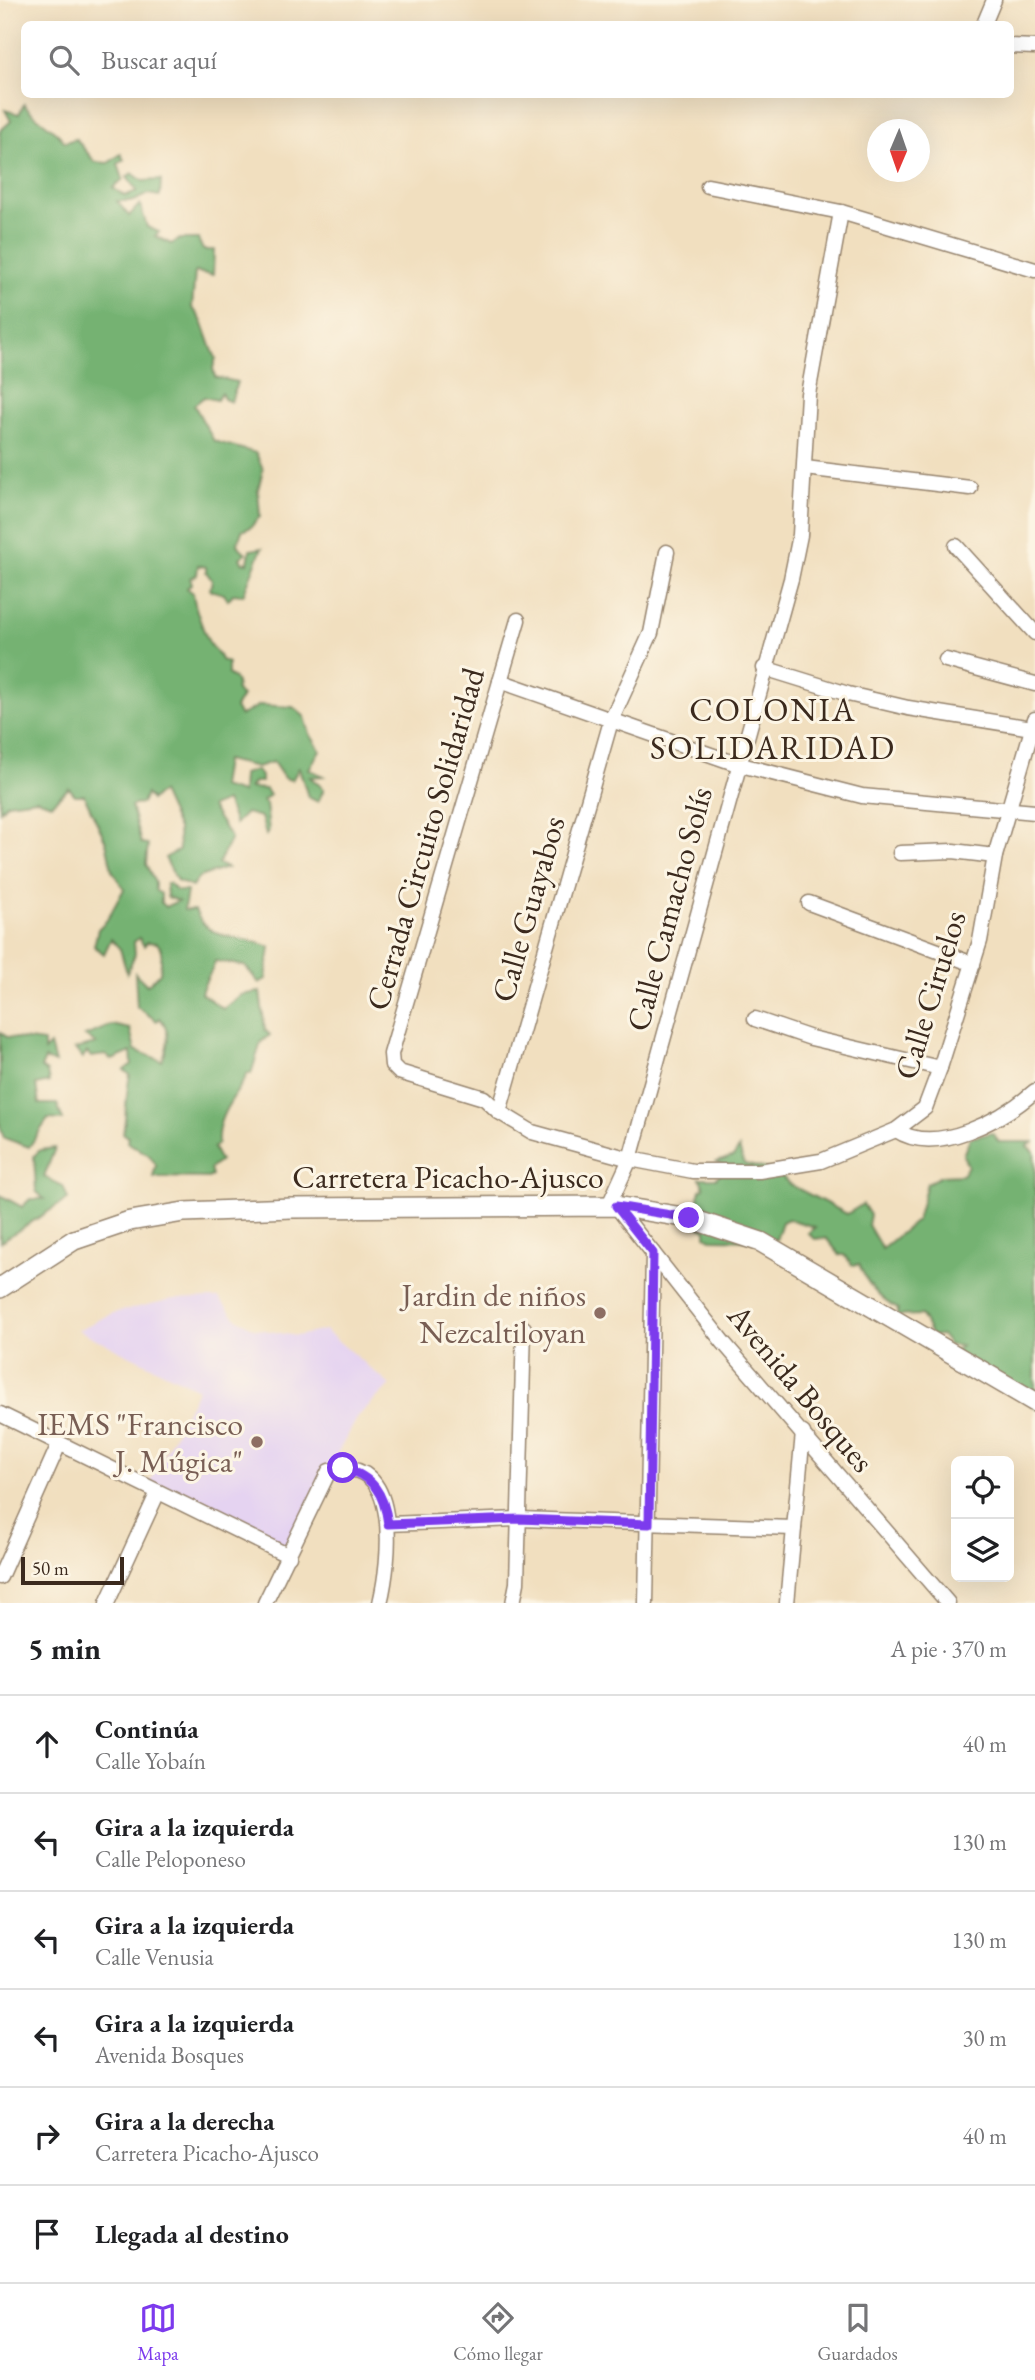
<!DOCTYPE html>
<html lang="es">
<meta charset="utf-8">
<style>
:root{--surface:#fff;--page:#f6f6f6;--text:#202124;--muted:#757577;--line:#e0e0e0;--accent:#7c3aed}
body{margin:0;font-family:"EB Garamond",serif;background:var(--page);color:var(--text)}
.controls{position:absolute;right:21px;bottom:21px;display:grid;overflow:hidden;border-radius:10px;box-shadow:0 7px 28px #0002}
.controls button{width:63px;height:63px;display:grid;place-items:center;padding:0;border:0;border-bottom:2px solid var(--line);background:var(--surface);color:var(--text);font:35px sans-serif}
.compass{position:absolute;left:867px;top:119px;width:63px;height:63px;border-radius:50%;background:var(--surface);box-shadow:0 7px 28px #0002;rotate:182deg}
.scale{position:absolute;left:21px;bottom:18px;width:103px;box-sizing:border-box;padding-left:7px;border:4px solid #3b2a1e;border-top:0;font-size:19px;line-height:24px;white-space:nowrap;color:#3b2a1e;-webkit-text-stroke:5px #fcf5e5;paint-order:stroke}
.stop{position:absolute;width:21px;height:21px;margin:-16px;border:5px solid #7c3aed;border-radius:50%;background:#fff}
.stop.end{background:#7c3aed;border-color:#fff;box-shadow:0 2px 7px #0008}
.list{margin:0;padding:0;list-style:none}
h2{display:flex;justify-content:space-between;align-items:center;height:91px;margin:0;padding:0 28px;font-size:30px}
h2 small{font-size:23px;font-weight:400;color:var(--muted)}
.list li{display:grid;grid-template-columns:46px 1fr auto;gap:21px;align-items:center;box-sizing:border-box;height:98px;padding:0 28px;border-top:2px solid var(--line)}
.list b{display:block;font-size:26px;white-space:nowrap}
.list p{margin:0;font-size:23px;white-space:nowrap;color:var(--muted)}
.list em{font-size:23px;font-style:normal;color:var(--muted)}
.icon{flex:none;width:38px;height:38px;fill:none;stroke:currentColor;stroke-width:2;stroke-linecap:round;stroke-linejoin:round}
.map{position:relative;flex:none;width:1035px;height:1603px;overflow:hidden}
.search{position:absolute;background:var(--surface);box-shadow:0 7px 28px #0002;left:21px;right:21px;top:21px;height:77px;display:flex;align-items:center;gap:18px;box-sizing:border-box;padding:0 24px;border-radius:10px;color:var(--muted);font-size:26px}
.sheet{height:679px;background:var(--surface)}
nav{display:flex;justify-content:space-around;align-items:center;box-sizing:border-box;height:98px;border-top:2px solid var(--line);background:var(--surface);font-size:19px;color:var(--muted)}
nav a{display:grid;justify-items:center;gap:4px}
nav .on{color:var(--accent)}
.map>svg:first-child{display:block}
.built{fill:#e5d3f1}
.forest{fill:#75b272;stroke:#586e48;stroke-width:2}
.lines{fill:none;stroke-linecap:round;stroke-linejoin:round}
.minor-casing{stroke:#96846e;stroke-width:17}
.major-casing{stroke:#96846e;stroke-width:22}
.minor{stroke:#fff;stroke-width:14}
.major{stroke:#fff;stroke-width:19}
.route{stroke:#7c3aed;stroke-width:9}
.education-dot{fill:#8d6e63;stroke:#fcf5e5;stroke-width:2.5}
.labels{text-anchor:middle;stroke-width:6;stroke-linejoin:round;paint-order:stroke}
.street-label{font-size:32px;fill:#3b2a1e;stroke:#fcf5e5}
.education-label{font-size:32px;fill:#785e54;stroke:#fcf5e5;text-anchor:end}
.neighbourhood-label{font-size:33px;letter-spacing:2px;fill:#3b2a1e;stroke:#fcf5e5}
</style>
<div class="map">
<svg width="1035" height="1603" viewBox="0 0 1035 1603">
<rect width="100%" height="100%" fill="#fcf5e5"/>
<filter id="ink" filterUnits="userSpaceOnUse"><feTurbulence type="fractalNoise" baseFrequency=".0143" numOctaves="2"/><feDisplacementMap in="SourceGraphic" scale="14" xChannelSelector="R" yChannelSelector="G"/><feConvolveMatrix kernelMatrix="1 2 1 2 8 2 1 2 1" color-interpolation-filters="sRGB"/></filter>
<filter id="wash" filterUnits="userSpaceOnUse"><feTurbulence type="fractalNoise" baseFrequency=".00686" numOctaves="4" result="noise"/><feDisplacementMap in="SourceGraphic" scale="28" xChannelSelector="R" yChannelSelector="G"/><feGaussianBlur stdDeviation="1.57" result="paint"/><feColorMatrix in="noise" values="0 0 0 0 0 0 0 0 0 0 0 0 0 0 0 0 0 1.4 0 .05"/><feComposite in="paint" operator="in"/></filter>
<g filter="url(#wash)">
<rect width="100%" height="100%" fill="#f1dfbf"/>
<path class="built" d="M219 1298 235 1317 253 1328 296 1336 325 1330 390 1385 359 1415 328 1470 288 1554 149 1484 198 1389 78 1330 113 1313 147 1305 174 1299Z"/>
<g class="forest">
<path d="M24 104C36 120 53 126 65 142L76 139 95 162 108 163 121 154 124 160 118 164 123 179 113 188 125 196 137 191 127 177 132 173 143 181 161 180 160 196 148 194 134 201H117L129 216 140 204 147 227 159 232 155 236 171 244 180 239H198L203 250H214L213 275 195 272 192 308C205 319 208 343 216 358L213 368 215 377 237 382 231 402 224 399 221 393 217 400 204 397 194 405 214 441 256 453 263 469 258 490 260 516 251 527 242 531 237 545 246 553 240 558 242 562 248 563 250 550 262 548 243 595 233 594 228 600 224 594 210 590 212 580 206 572V567L198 565 197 575 190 578 192 583 187 588 193 593C194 606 205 636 211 646 215 651 219 653 221 660L228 663V674L237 682 236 691 242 696 235 708 240 716 260 705 293 707 305 717 310 734 320 750 309 769 323 776 310 777 324 789 318 802 308 797 299 768 292 780 284 778 273 762 257 767 225 760 221 787 242 793 243 774 256 770 261 776V782H254L249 788 265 789 270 795 263 801 266 804 269 831 266 835 261 817 246 813 235 824 226 801 211 807 231 838 218 864 227 868 199 877 192 887 177 881 165 858 179 850 178 829 161 792 151 800 146 794 142 803 131 806 141 843 148 844 146 864 155 883V890L161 894V903L165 907 178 901 167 897 166 883H169L177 891H187L184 910H195C208 944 243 934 270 947L266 979 259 983 245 966 215 961C214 970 204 981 201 993L223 1009 241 995 260 992 265 1030 270 1035 261 1042 251 1074 248 1073C236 1097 216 1114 218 1143L213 1148 220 1161 210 1169 212 1176 208 1178 153 1177 156 1165 149 1155 127 1142 128 1137 123 1133C127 1113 125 1096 130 1075L124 1070 132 1064 131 1052 112 1060 105 1055 91 1057 87 1052 82 1058 75 1049 96 1044 85 1036 112 1025 130 1029 135 1050 162 1061C169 1046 171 1031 160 1018L157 1021 137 1007 135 973 147 985 160 973 162 950 157 943 147 942 144 946 139 938 134 942 135 954 127 973 120 949 111 939 104 954 94 946 98 929 107 920 124 889 112 870 106 842 84 795H75L69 788 51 804 37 799 7 803 0 811V131L11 121 5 110 19 114Z"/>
<path d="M0 1032 7 1037 44 1042V1051L50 1045 55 1063 45 1059 41 1068 47 1072 49 1082 36 1085 39 1104H57L63 1120 48 1119 29 1147 4 1138 0 1126Z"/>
<path d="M992 1133 999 1142H1033L1027 1146 1034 1152 1035 1165V1407L955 1352 961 1346 949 1345 941 1335 932 1336 921 1315 897 1316 898 1309C879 1299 868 1286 859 1264L852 1265 844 1255H840L826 1238 814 1239 808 1233 815 1227 788 1219 782 1222 776 1240 711 1239 706 1236V1230L684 1218 687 1205 697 1204 700 1190 704 1188 700 1178H716L726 1167 717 1162 734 1156 739 1148 744 1164 777 1171 789 1184 847 1214 863 1204 870 1215 868 1225 882 1249 917 1220 927 1183 941 1176 962 1175 968 1166 963 1155 970 1138Z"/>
<path d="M55 1148 44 1177 63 1186 68 1199 0 1242V1195L22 1207 30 1199H44L36 1191 34 1156 40 1150Z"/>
</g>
</g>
<g filter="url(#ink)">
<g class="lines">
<g class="minor-casing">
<g id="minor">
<path d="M984 24 994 0"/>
<path d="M1010 46 1035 47"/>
<path d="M708 186 841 212 1035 270"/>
<path d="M805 468 970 488"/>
<path d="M956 546 1035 633"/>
<path d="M518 620 391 1054 392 1065 399 1072 484 1098 499 1112 532 1132 630 1159 693 1171H759L821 1161 896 1130 925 1108 940 1068 980 941 995 856 1035 719"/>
<path d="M946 660 1035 684"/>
<path d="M764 668 848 694 908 708 1032 728"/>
<path d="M500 681 737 764 862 796 1035 812"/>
<path d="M900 853 953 851 995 856"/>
<path d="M809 903 973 964"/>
<path d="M755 1019 811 1038 940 1068"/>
<path d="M499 1112 611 721 651 633 667 552"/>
<path d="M896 1130C936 1157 1003 1119 1035 1091"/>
<path d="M609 1205 630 1159 791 579 800 535 808 394 841 212"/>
<path d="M616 1206 723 1342 948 1603"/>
<path d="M0 1414 289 1556"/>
<path d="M388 1524 519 1519 794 1528"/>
<path d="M0 1577 59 1444"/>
<path d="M107 1603 158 1492"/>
<path d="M265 1603 329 1471C403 1452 390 1562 380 1603"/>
<path d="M513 1603 517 1583 524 1328"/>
<path d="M646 1603 653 1253"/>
<path d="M787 1603 803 1433"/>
</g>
</g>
<g class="major-casing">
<path id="major" d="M0 1288 74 1240 130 1221 184 1212 292 1208 616 1206 689 1218 761 1242 1035 1402"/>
</g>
<use href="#minor" class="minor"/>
<use href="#major" class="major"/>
</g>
</g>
<g class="lines" filter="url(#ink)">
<path class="route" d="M343 1468C373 1476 384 1493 388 1524L519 1519 649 1524 653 1253 616 1206 689 1218"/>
</g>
<g class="education-dot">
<circle cx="600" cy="1313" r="7"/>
<circle cx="257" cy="1442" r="7"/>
</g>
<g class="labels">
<g class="street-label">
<text transform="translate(425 839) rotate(-74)" y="11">Cerrada Circuito Solidaridad</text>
<text transform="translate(528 909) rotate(-74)" y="11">Calle Guayabos</text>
<text transform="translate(669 909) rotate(-75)" y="11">Calle Camacho Solís</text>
<text transform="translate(930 995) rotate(-73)" y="11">Calle Ciruelos</text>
<text x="448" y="1188">Carretera Picacho-Ajusco</text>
<text transform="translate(801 1388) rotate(50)" y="11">Avenida Bosques</text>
</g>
<g class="education-label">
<text x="586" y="1306">Jardin de niños<tspan x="586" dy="37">Nezcaltiloyan</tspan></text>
<text x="243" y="1435">IEMS "Francisco<tspan x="243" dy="37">J. Múgica"</tspan></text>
</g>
<g class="neighbourhood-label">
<text x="773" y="721">COLONIA<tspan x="773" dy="38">SOLIDARIDAD</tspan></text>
</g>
</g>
</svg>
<div class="controls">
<button><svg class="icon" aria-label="locate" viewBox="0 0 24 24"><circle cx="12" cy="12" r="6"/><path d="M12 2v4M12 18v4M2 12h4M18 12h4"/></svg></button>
<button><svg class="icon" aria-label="layers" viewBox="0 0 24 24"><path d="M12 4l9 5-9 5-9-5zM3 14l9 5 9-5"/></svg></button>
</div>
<svg class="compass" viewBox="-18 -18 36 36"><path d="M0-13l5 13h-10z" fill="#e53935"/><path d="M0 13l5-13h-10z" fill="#757577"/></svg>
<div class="scale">50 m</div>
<div class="stop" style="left:343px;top:1468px"></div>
<div class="stop end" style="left:689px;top:1218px"></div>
<div class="search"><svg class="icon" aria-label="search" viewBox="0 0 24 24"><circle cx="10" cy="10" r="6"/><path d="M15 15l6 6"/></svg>Buscar aquí</div>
</div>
<section class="sheet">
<h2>5 min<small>A pie · 370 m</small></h2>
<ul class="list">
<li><svg class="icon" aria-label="ahead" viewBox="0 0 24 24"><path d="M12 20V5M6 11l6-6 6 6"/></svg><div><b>Continúa</b><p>Calle Yobaín</p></div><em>40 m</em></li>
<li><svg class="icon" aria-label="left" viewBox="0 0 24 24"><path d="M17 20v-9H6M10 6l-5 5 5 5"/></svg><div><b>Gira a la izquierda</b><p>Calle Peloponeso</p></div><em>130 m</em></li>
<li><svg class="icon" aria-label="left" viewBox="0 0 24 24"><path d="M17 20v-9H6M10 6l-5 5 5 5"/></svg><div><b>Gira a la izquierda</b><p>Calle Venusia</p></div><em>130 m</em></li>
<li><svg class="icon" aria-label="left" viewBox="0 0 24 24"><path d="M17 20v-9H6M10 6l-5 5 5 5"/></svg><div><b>Gira a la izquierda</b><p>Avenida Bosques</p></div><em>30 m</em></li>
<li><svg class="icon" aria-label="right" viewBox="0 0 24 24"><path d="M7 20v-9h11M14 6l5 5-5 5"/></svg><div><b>Gira a la derecha</b><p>Carretera Picacho-Ajusco</p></div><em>40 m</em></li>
<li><svg class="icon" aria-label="arrive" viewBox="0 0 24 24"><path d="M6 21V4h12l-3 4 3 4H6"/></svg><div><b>Llegada al destino</b></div></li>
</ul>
</section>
<nav>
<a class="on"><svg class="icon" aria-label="map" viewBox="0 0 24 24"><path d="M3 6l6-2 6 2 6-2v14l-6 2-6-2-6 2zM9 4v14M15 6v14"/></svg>Mapa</a>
<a><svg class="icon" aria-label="directions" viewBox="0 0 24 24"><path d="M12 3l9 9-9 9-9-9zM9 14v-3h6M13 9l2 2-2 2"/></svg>Cómo llegar</a>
<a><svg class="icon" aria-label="saved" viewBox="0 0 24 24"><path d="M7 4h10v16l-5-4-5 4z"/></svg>Guardados</a>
</nav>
